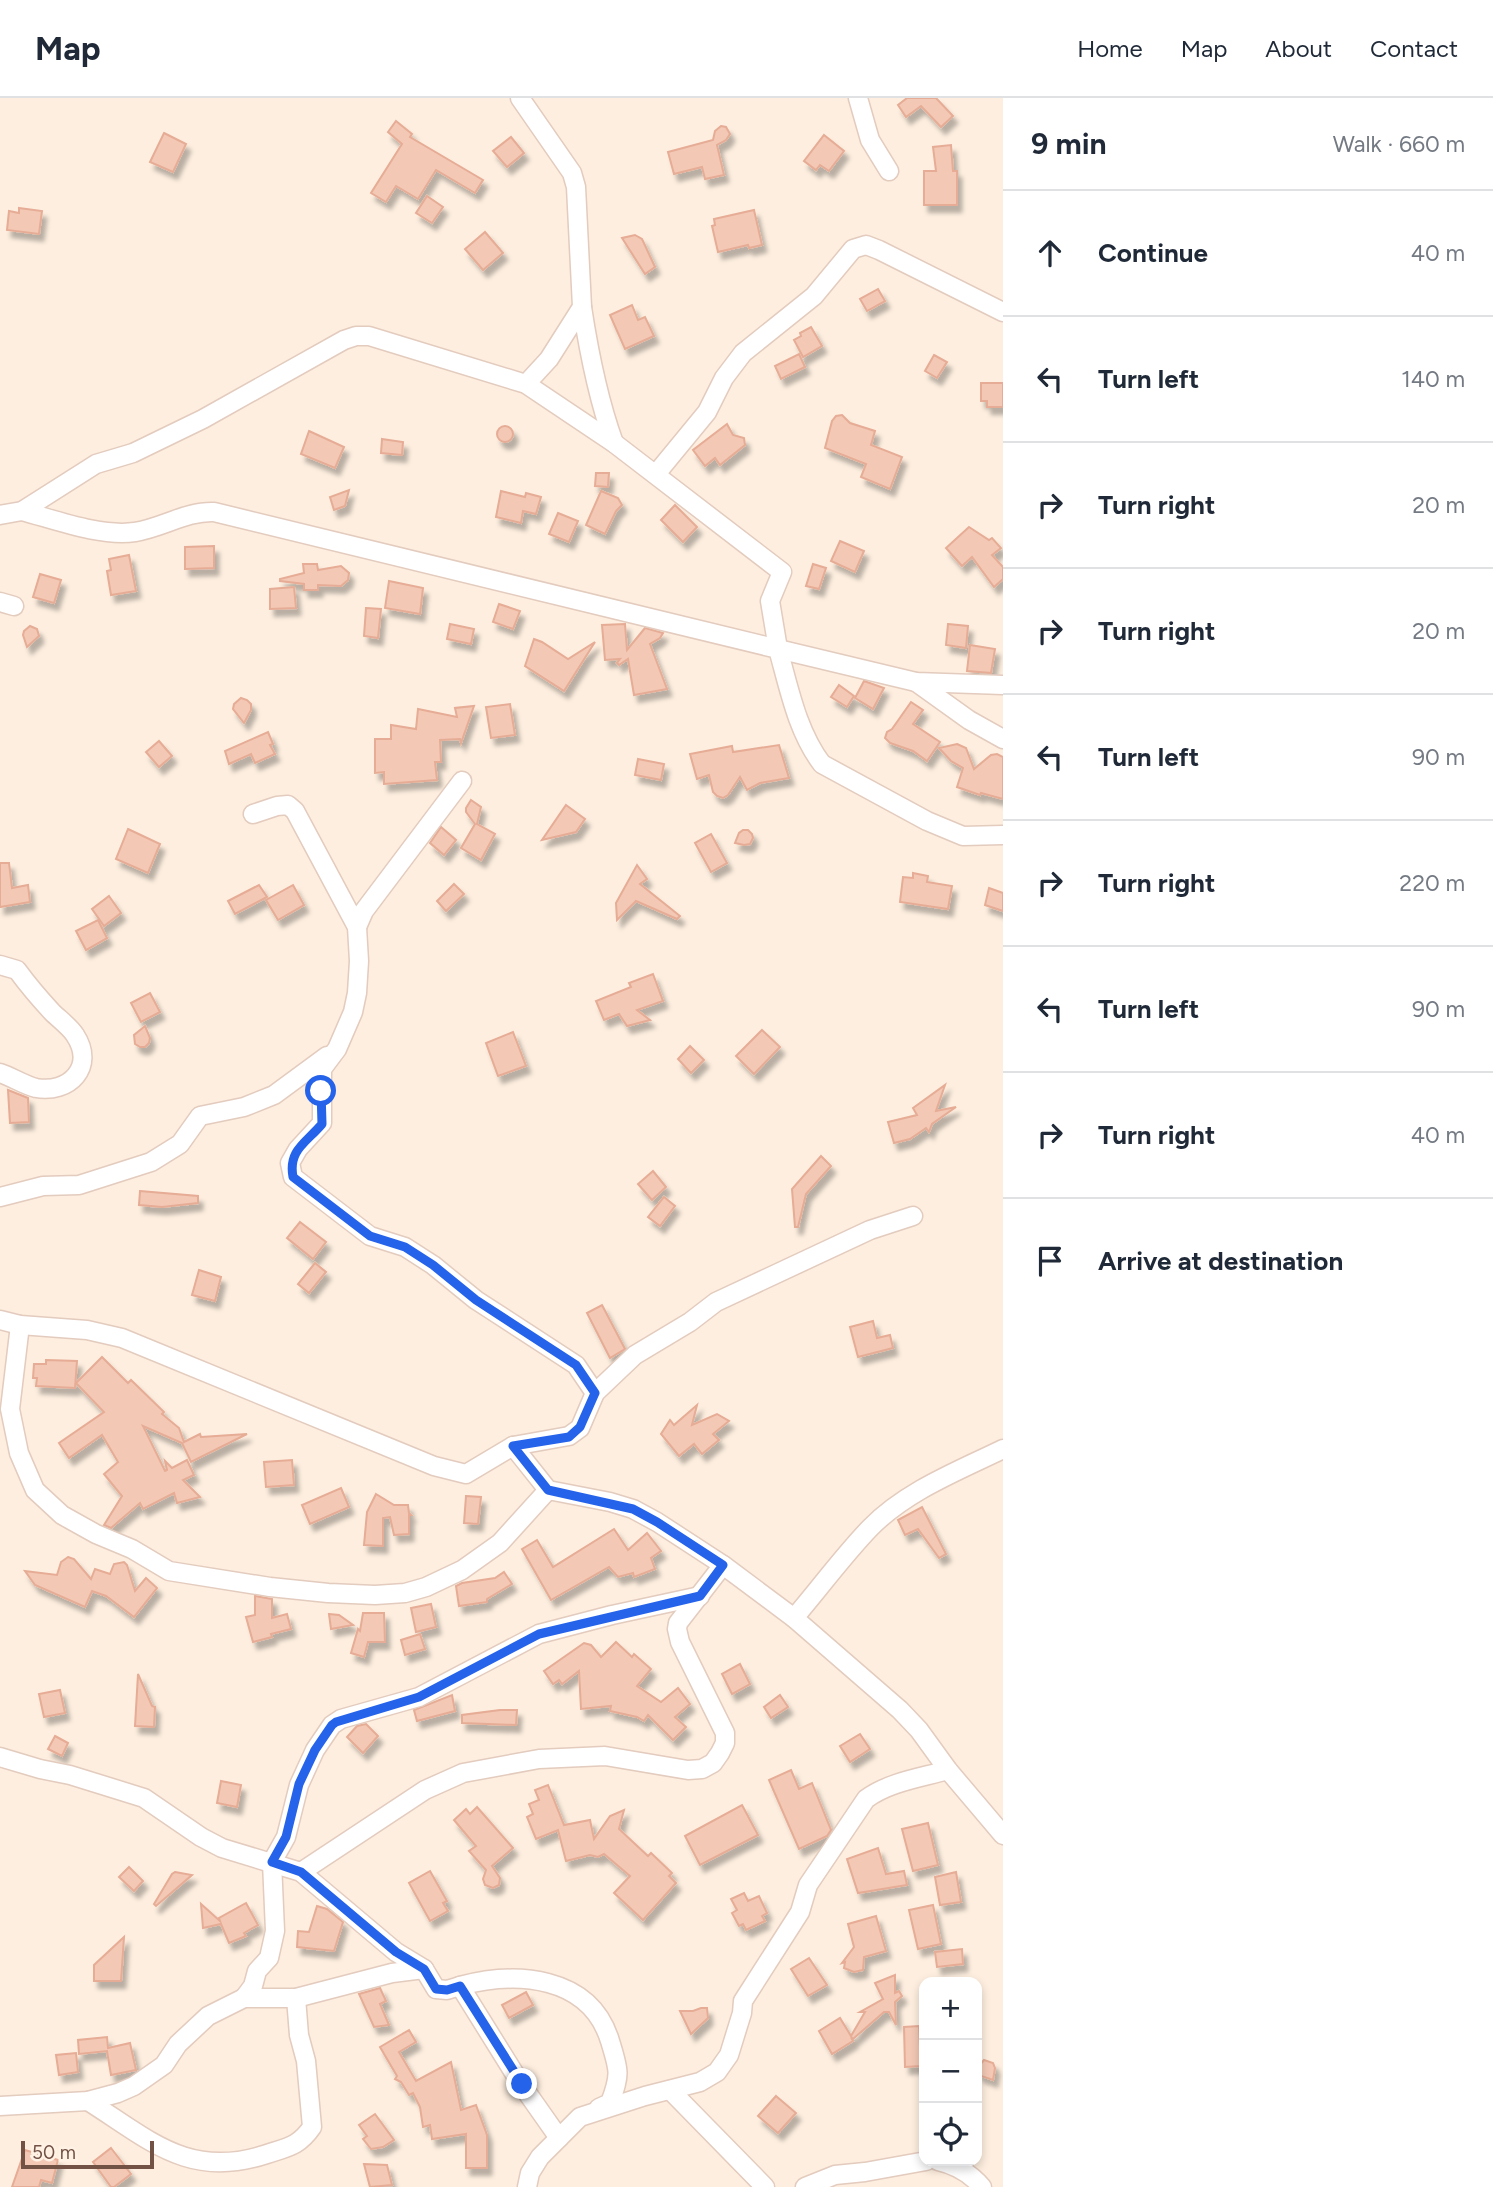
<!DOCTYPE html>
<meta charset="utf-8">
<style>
:root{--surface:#fff;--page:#f2f2f3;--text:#1f2937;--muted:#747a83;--line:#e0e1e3}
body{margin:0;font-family:Figtree,sans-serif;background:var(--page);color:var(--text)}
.controls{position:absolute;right:21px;bottom:21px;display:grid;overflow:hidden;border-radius:14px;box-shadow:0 4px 10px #0003}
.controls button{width:63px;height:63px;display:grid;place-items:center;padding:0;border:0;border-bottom:2px solid var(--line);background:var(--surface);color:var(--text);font:35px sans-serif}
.scale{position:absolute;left:21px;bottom:18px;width:133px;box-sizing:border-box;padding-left:7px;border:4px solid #735246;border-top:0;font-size:19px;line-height:24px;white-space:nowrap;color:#735246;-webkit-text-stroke:5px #fff2e5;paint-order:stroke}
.stop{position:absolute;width:21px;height:21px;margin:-16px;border:5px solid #2563eb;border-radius:50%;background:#fff}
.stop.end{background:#2563eb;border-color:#fff;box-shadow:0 2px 7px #0008}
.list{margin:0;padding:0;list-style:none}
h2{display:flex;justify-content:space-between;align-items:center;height:91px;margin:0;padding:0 28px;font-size:30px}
h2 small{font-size:23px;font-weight:400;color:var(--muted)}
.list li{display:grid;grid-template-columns:46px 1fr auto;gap:21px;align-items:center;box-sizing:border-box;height:126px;padding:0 28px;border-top:2px solid var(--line)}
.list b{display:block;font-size:26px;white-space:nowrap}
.list em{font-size:23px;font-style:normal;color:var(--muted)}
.icon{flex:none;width:38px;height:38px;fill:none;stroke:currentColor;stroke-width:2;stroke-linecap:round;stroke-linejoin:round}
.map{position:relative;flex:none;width:1003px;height:2089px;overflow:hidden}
header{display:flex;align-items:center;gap:42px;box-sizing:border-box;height:98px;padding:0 35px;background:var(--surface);border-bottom:2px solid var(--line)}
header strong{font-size:33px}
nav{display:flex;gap:38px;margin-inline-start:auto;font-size:24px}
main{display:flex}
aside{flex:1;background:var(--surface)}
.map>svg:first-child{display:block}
.building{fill:#f3c8b5;stroke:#e6ac95;stroke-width:2;filter:url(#shadow)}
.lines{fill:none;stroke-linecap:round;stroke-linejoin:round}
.minor-casing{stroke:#e3cbbe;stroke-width:21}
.minor{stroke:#fff;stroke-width:18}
.route{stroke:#2563eb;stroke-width:9}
</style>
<header>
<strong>Map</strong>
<nav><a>Home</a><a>Map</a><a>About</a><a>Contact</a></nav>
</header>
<main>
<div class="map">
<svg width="1003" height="2089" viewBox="0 0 1003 2089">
<defs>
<filter id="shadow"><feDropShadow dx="4.5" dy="7" stdDeviation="2" flood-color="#0004"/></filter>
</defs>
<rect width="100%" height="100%" fill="#fdeedf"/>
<g class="building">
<path d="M907 0H936L953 18 941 29 921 8 906 19 898 7Z"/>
<path d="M396 23 412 36 410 39 483 82 475 95 436 72 418 101 396 88 386 104 371 95 402 46 388 34Z"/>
<path d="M721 28 726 29 730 36 726 42 717 47 724 77 705 81 702 69 674 76 668 54 713 42 715 33Z"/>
<path d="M164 35 186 46 173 74 150 64Z"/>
<path d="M824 37 844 53 829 73 820 67 816 72 804 63Z"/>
<path d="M511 39 524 55 507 69 493 53Z"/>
<path d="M951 47 953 73H957V107H924V73H936L933 49Z"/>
<path d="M427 98 443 109 432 125 416 115Z"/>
<path d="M19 110 42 113 39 136 7 132 9 113 19 115Z"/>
<path d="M754 112 762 147 749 150 748 147 718 154 712 128 715 127 714 121Z"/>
<path d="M485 134 503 155 483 172 465 151Z"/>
<path d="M635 137 642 141 655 169 645 176 622 140Z"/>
<path d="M878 191 885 203 867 213 860 201Z"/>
<path d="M632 207 638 222 645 219 654 238 625 251 610 217Z"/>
<path d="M811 229 822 248 803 259 794 242 801 238 800 235Z"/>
<path d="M799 256 805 269 781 281 775 268Z"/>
<path d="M934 257 947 264 937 280 925 273Z"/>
<path d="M981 285H1003V309H987V303H981Z"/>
<path d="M842 317 850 325 875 333 871 347 902 359 890 391 861 379 866 366 825 350 832 323 836 318Z"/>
<path d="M727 326 733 337 744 340 745 347 720 367 715 360 705 368 693 352Z"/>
<circle cx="505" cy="336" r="8"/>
<path d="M309 333 344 349 335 370 301 356Z"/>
<path d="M382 341 403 344 402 357 381 355Z"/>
<path d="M596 375H609L608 389 595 388Z"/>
<path d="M349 392 345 408 334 412 330 399Z"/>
<path d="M501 393 525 399 526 395 541 399 536 416 523 413 521 425 496 419Z"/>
<path d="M601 393 618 400 622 407 616 413 605 436 586 427Z"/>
<path d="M675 407 697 429 683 444 661 422Z"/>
<path d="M558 415 578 423 569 444 549 436Z"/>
<path d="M969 429 989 442 992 440 1001 450 992 457 1003 469V481L994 489 972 459 962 468 946 450Z"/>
<path d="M840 443 864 453 855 474 831 463Z"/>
<path d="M214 448V470L185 471V449Z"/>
<path d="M129 457 136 493 111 497 107 473 111 472 109 461Z"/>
<path d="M303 466H317L318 472 341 468 349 475 348 482 341 488 318 487V492H304V486L280 483V481L304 475Z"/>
<path d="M813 466 826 470 819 491 806 488Z"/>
<path d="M40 476 61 482 54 505 33 499Z"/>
<path d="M389 483 423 490 420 516 385 510Z"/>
<path d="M294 489 296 510 270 511V491Z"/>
<path d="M499 506 520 513 513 531 493 524Z"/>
<path d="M366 510 381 511 378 540 364 538Z"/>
<path d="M450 526 474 531 471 546 447 541Z"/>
<path d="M625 526 627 552 645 530 663 535 660 540 650 546 667 591 634 597 628 561 619 567 617 565 620 561 605 562 602 527Z"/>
<path d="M948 526 968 528 966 550 946 547Z"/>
<path d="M30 528 37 531 39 538 27 549 23 537 24 533Z"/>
<path d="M534 541 542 544 568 561 595 544 564 593 525 568Z"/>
<path d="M970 547 995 551 991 575 967 573Z"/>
<path d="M864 583 884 590 873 611 855 600Z"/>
<path d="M839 587 854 598 847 609 831 599Z"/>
<path d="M241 600 247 602 251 606V612L244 625 233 611 234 606Z"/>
<path d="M911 604 923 612 913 626 940 644 927 663 913 653 890 645 885 640 887 634 892 631Z"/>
<path d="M510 606 515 637 491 640 486 609Z"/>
<path d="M474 608 461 645 460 641 440 642 441 664H435L437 682 384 686V674L375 675V641H391V627L416 631 418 611 457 619 455 610Z"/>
<path d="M268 634 273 646 270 647 275 656 255 665 251 656 229 666 225 653Z"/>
<path d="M159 643 172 658 159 669 146 654Z"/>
<path d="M957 646 966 650 974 671 991 657 997 656 1003 659V701L981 695 980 697 957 689 963 670 951 663 939 650Z"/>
<path d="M779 647 789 680 760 685 747 692 740 679 728 697 723 700 717 698 713 694 709 677 697 681 690 656 732 648 733 654Z"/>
<path d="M638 661 664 666 661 682 635 677Z"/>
<path d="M471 702 481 709 477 726 495 736 481 762 461 750 475 726 466 714V710Z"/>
<path d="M566 707 585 721 576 734 542 742Z"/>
<path d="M441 729 456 742 444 757 430 745Z"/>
<path d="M128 731 160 746 148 775 116 761Z"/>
<path d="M743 732H748L752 736 753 740 750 746 744 747 735 745 739 735Z"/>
<path d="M711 736 727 765 711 774 695 745Z"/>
<path d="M0 765H9L12 790 28 787 30 804 0 809Z"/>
<path d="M637 767 647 781 640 786 680 818 677 821 636 803 617 822 616 805Z"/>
<path d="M913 775 928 778 927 784 952 788 948 811 900 804 903 779 913 780Z"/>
<path d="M454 786 464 796 446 813 437 803Z"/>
<path d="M259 787 267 799 235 816 228 803Z"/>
<path d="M293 787 304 807 278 822 266 802Z"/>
<path d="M989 790 1003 795V813L985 807Z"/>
<path d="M109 798 121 815 104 828 92 811Z"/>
<path d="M98 822 107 840 86 852 76 833Z"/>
<path d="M653 876 663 903 637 912 650 922 627 928 619 916 604 922 596 903 631 889 629 885Z"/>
<path d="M150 895 160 914 141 924 131 905Z"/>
<path d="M145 928 150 940 149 945 145 949H140L135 946 134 937Z"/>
<path d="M762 932 780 949 754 976 736 958Z"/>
<path d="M513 934 526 968 498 978 486 945Z"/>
<path d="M690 948 704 962 691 975 678 961Z"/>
<path d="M945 987 936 1013 956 1009 932 1026 929 1034 926 1030 910 1041 894 1045 888 1024 917 1017 913 1010Z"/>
<path d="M8 992 28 1000 29 1024 10 1025Z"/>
<path d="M821 1058 831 1068 806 1096 798 1129H795L792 1091Z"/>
<path d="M653 1073 666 1089 652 1102 638 1086Z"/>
<path d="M140 1093 198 1098V1105L162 1109 139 1107Z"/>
<path d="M664 1099 675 1108 660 1128 648 1119Z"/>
<path d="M300 1124 326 1144 313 1161 287 1140Z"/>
<path d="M315 1165 326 1174 309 1195 298 1186Z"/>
<path d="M199 1172 221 1179 215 1203 192 1197Z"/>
<path d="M602 1207 625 1251 610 1260 587 1215Z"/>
<path d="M873 1223 877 1240 890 1237 893 1250 858 1259 850 1229Z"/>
<path d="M102 1259 128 1285 131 1282 164 1314 162 1316 179 1330 184 1344 200 1336 201 1339 247 1336 191 1364 182 1345 143 1328 165 1373 167 1372 165 1363 172 1370 187 1362 194 1377 183 1382 200 1399 177 1405 174 1395 143 1411 140 1405 111 1430 104 1427 122 1398 104 1376 118 1364 102 1337 69 1360 59 1345 104 1314 76 1285Z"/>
<path d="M46 1262 77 1263 75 1290 36 1288 37 1280H33L34 1266H46Z"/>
<path d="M697 1307 692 1327 717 1316 729 1323 713 1336 719 1342 702 1356 694 1346 679 1358 661 1336 670 1322 674 1327Z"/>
<path d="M292 1362 294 1387 266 1389 264 1364Z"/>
<path d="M341 1390 349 1409 310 1426 302 1407Z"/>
<path d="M376 1396 394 1407H408L409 1415 411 1417H409V1436L394 1437 390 1419 383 1420V1448L364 1447 367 1414Z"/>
<path d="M466 1398 481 1399 478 1426 464 1425Z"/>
<path d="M922 1409 946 1456 939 1460 918 1431 905 1437 898 1422Z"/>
<path d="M614 1431 628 1452 647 1435 661 1453 651 1460 655 1471 634 1479 633 1475 618 1479 609 1469 551 1502 522 1451 537 1442 553 1469Z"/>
<path d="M68 1459 74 1461 91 1481 95 1471 110 1476 114 1466 124 1464 127 1467 135 1493 146 1480 157 1490 134 1519 106 1498 92 1493 85 1509 35 1487 25 1473 57 1477 61 1464Z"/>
<path d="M504 1474 512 1486 487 1501V1504L459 1508 456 1488 462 1485 495 1480Z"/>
<path d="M255 1498 272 1501V1520L287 1516 291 1531 271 1536 272 1539 253 1544 246 1519 255 1517Z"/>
<path d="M431 1506 436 1529 416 1534 411 1510Z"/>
<path d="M363 1515H384L385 1544H368L364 1559 351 1555 358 1531 360 1533Z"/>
<path d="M329 1516 339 1517 353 1527 331 1531Z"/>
<path d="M420 1536 425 1551 405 1557 401 1542Z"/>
<path d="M616 1544 632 1559 634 1556 651 1571 637 1588 661 1604 678 1590 690 1606 675 1619 686 1629 673 1642 648 1617 644 1623 637 1619 610 1613 611 1608 581 1611 579 1573 562 1586 559 1582 553 1586 544 1573 584 1545 591 1547 601 1559Z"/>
<path d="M740 1566 750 1586 732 1596 722 1576Z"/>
<path d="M138 1576 152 1608 155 1609 154 1629 135 1628Z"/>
<path d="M60 1592 65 1615 44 1619 39 1596Z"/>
<path d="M452 1597 455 1613 417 1623 414 1612Z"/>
<path d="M780 1597 788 1609 771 1620 764 1609Z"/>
<path d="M500 1612H517L516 1627 462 1625V1617Z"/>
<path d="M366 1626 378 1638 363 1655 347 1639 357 1628Z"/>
<path d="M860 1636 870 1651 850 1664 840 1648Z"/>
<path d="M55 1638 68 1645 62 1658 48 1651Z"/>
<path d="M791 1672 799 1691 812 1685 831 1732 827 1738 799 1751 769 1682Z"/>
<path d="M221 1683 241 1687 237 1709 217 1705Z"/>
<path d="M548 1687 564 1727 590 1722 594 1741 610 1718 624 1712 619 1731 648 1758 651 1755 672 1775 669 1778 676 1785 643 1822 614 1795 630 1778 604 1756 598 1759 590 1757 566 1763 558 1732 536 1741 527 1719 533 1716 529 1706 539 1702 535 1692Z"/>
<path d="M742 1707 758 1737 700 1767 685 1738Z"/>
<path d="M477 1709 513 1750 492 1768 500 1780 499 1787 493 1790 485 1787 483 1781 486 1772 469 1753 476 1748 454 1722 466 1711 470 1716Z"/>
<path d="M928 1725 938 1767 913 1773 902 1731Z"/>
<path d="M878 1750 886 1776 904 1773 907 1787 858 1795 847 1761Z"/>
<path d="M129 1769 143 1783 134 1793 119 1779Z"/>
<path d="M430 1773 447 1803 443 1805 448 1813 430 1823 409 1785Z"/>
<path d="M175 1774 192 1777 156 1808 154 1806 172 1776Z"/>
<path d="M956 1774 961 1804 940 1807 935 1779Z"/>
<path d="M744 1795 748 1803 759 1798 767 1815 762 1818 765 1823 746 1832 743 1826 739 1828 732 1815 737 1812 731 1801Z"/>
<path d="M246 1805 258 1827 244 1835 246 1838 229 1845 221 1826 203 1830 201 1806 220 1823 219 1820Z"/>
<path d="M933 1807 941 1846 918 1851 909 1812Z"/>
<path d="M317 1808 327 1811 343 1824 334 1853 297 1849 298 1833 309 1834Z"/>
<path d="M876 1818 886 1853 864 1859 863 1872 854 1874 844 1870 845 1864 842 1865 854 1849 848 1826Z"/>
<path d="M124 1839 121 1883H94V1867Z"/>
<path d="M962 1851 963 1866 937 1869 935 1854Z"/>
<path d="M809 1860 827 1887 808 1898 791 1871Z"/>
<path d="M895 1877V1895L899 1893 902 1898 895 1904 896 1927 889 1914H884L853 1941 851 1939 853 1943 832 1956 819 1933 840 1920 851 1938 865 1914H860L883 1901 875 1885Z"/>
<path d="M380 1890 386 1903 380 1906 389 1927 374 1929 359 1896Z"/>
<path d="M526 1894 533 1907 509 1920 502 1907Z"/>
<path d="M701 1910H707L708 1920 691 1936 680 1913H693Z"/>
<path d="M919 1928 921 1968 905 1969 904 1929Z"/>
<path d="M409 1932 416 1944 399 1954 416 1983 451 1964 461 2012 476 2007 487 2037V2070H466V2036L432 2041 430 2027 423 2029 420 2009 413 1995 409 1997 401 1984 395 1981 397 1978 380 1949Z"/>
<path d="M107 1939 108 1950 130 1945 136 1972 111 1977 107 1953 79 1956 78 1942Z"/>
<path d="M76 1955 78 1974 59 1977 56 1957Z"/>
<path d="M984 1962 993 1965 995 1970 993 1982 981 1978 978 1975 977 1970Z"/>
<path d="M776 1998 796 2015 778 2035 758 2018Z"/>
<path d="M375 2016 394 2042 383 2049 371 2051 363 2041 367 2038 359 2027Z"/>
<path d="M111 2050 131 2076 114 2089H111L93 2064Z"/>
<path d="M25 2052 58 2062 52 2085 41 2082 39 2089H12Z"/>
<path d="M364 2066 387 2067 392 2087 370 2089Z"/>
</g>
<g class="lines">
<g class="minor-casing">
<g id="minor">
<path d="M520 0 572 75 576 89 582 209 549 261 526 286"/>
<path d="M858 0 870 42 889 73"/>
<path d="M582 209C589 255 598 301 614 345"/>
<path d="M656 376 707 314 724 280 743 255 814 198 853 151 866 147 879 152 1003 214"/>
<path d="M22 413C56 422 101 439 135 434 162 430 186 413 214 414L778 551C789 590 797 633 822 666L927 723 963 738 1003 737"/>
<path d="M0 417 22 413 96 366 133 355 203 321 344 242 356 238H369L526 286 614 345 782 474 770 503 778 551 916 584 1003 587"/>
<path d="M0 504 14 508"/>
<path d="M916 584 969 622 1003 641"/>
<path d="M253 716 277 708 288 707 295 713 357 829 359 863 357 895 353 914 337 951 322 971V1025L298 1051 290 1065 293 1079 370 1138 405 1149 433 1167 476 1202 576 1267 595 1295"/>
<path d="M357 829 364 813 462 683"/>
<path d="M0 867 17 872C28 887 39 900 52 914 59 921 70 929 75 937 96 969 69 996 36 990 24 987 12 979 0 975"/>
<path d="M0 1099 43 1088 79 1087 151 1064 180 1046 200 1018 244 1009 274 997 327 958"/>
<path d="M0 1222 20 1227 87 1232 122 1240 434 1368 466 1376 513 1348 548 1392 610 1404 633 1411 657 1424 723 1467 794 1520 900 1612 919 1632 948 1672 1003 1737"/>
<path d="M20 1227 10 1311 19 1355 35 1392 62 1417 96 1436 132 1451 169 1473 270 1489 328 1495 375 1497 405 1495 426 1489 462 1472 500 1445 548 1392"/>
<path d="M513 1348 569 1338 580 1330 595 1295 635 1257 690 1224 716 1204 870 1132 913 1118"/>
<path d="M794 1520C819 1491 843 1458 870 1430 906 1393 958 1373 1003 1351"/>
<path d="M0 1659 40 1671 70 1677 144 1700 201 1739 222 1750 301 1774 396 1854 424 1871 436 1891 447 1892 460 1888"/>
<path d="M301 1774 425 1692 463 1675 539 1661 605 1658 688 1672 702 1671 713 1665 720 1655 725 1645V1635L680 1544 677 1531 678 1525 723 1467"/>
<path d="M244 1900 253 1888 257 1873 269 1860 275 1833 272 1764 286 1739 299 1687 315 1652 332 1627 341 1621 419 1599 539 1536 612 1517 700 1498"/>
<path d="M670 1992 765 2089"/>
<path d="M88 2003C150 2042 189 2082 267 2056 288 2049 299 2048 312 2029L306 1963 299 1937 296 1900"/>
<path d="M0 2008 88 2003 118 1995 134 1988 164 1967 178 1946 208 1918 244 1900H296L392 1875 424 1871"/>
<path d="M559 2040 521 1986 460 1888C516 1873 590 1877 610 1943 619 1972 621 1976 610 2005L599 2010"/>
<path d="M938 2063C956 2067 970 2075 982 2089"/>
<path d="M527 2089 530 2075 540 2059 580 2019 645 1998 700 1984 717 1974 729 1957 742 1915 743 1903 800 1814 808 1787 866 1701C889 1684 920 1680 948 1672"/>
<path d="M805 2089 835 2077 865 2074 926 2063"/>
</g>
</g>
<use href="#minor" class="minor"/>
</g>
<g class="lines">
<path class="route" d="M321 993 322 1026C306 1045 288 1052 293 1079L370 1138 405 1149 433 1167 476 1202 576 1267 595 1295 580 1329 569 1339 513 1348 548 1392 633 1411 657 1424 723 1467 700 1498 539 1536 419 1599 336 1624 332 1627 315 1652 299 1686 286 1739 272 1764 301 1774 396 1854 424 1871 436 1891 447 1892 460 1888 522 1986"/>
</g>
</svg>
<div class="controls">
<button>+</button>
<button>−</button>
<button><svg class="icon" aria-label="locate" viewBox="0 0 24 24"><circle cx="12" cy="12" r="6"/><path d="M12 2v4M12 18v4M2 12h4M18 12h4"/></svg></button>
</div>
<div class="scale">50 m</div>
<div class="stop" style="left:321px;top:993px"></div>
<div class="stop end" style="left:522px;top:1986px"></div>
</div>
<aside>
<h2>9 min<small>Walk · 660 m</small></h2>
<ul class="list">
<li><svg class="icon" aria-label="ahead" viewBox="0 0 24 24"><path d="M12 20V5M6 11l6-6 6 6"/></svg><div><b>Continue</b></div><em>40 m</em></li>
<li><svg class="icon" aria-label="left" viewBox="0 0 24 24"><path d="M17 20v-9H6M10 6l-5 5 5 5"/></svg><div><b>Turn left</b></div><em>140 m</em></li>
<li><svg class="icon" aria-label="right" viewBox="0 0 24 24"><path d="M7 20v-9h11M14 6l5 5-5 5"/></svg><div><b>Turn right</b></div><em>20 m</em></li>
<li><svg class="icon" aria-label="right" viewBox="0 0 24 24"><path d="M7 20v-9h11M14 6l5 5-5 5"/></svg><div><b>Turn right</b></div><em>20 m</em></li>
<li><svg class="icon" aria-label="left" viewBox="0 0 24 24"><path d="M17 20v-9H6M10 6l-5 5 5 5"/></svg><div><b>Turn left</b></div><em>90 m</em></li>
<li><svg class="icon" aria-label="right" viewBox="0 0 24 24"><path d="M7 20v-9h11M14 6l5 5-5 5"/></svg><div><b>Turn right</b></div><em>220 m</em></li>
<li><svg class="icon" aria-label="left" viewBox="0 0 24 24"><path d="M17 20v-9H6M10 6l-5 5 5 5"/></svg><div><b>Turn left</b></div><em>90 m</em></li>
<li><svg class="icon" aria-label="right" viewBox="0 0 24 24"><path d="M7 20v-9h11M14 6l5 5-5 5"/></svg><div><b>Turn right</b></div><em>40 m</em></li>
<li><svg class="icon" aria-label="arrive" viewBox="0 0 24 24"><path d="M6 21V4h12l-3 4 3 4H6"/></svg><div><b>Arrive at destination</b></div></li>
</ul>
</aside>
</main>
